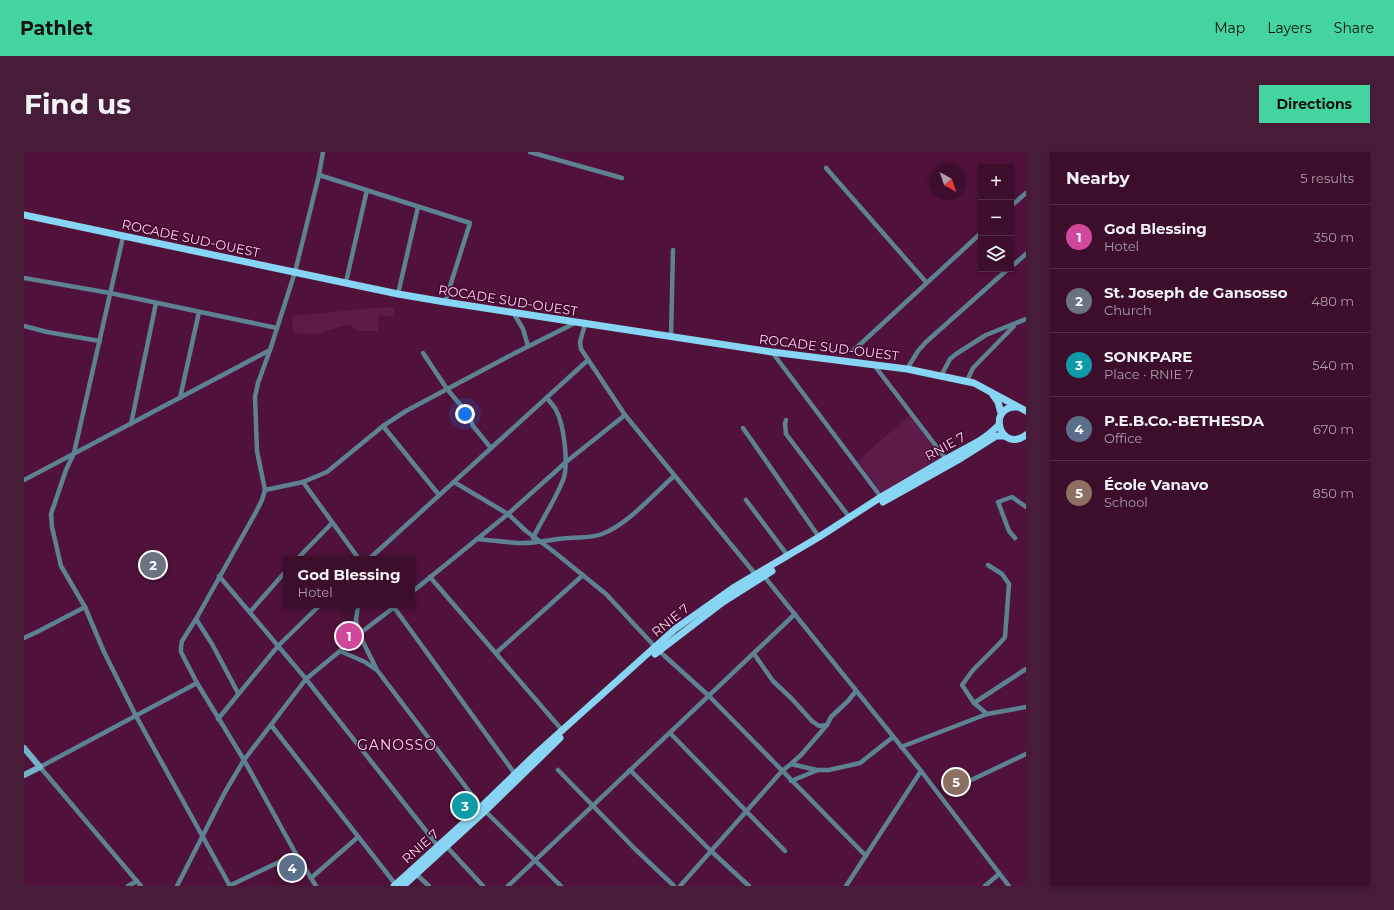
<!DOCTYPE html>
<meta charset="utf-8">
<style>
:root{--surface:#3c0e2c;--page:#471c38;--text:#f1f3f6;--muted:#ac9ca9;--line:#552e48;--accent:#44d49f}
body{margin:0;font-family:Montserrat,sans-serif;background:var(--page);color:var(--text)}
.controls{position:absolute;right:12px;top:12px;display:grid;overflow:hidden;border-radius:0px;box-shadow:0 2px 6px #0003}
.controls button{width:36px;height:36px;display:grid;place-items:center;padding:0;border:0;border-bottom:1px solid var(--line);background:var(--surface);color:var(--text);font:20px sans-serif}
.compass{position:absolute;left:906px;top:12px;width:36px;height:36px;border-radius:50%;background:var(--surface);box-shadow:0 2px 6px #0003;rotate:140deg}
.you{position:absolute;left:441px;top:262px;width:14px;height:14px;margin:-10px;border:3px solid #fff;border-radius:50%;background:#1a73e8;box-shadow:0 0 0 6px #1a73e833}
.badge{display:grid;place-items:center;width:26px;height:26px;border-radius:50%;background:var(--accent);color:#fff;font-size:13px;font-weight:700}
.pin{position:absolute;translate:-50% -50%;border:2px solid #fff;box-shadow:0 1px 4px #0006}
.popup{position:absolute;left:259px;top:404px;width:132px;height:52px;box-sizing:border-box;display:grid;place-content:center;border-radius:0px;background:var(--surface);filter:drop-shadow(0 1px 3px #0005);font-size:13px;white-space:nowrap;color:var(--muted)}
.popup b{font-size:15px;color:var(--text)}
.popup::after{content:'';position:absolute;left:50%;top:100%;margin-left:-8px;border:8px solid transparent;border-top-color:var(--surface)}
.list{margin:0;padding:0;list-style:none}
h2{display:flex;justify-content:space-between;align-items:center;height:52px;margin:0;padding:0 16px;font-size:17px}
h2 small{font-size:13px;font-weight:400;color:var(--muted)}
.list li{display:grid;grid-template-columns:26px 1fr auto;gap:12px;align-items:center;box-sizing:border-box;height:64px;padding:0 16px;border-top:1px solid var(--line)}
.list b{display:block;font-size:15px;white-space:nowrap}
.list p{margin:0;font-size:13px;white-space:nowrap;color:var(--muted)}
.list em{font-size:13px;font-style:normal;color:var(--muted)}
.icon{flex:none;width:22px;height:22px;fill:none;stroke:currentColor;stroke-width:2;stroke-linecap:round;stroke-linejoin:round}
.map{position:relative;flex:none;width:1002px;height:734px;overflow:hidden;border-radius:0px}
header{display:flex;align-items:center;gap:24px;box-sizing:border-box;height:56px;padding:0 20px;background:var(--accent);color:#111}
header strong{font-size:19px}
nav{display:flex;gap:22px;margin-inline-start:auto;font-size:14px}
.intro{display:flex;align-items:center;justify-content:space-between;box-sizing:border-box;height:96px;padding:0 24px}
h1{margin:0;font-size:28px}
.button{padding:10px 18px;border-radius:0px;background:var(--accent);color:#111;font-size:14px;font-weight:700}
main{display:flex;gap:24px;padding:0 24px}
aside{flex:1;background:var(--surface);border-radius:0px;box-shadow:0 2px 6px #0003}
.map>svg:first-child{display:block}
.built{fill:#5f1b48}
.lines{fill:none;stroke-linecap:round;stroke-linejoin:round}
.street{stroke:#5d8290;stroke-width:4.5}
.secondary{stroke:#75b1c8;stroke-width:6}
.primary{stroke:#87d5f3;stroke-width:7}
.labels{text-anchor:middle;stroke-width:3;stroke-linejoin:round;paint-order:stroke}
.street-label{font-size:13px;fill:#fdd6eb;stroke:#440530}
.neighbourhood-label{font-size:14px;letter-spacing:1px;fill:#fdd6eb;stroke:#440530}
</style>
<header>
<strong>Pathlet</strong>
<nav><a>Map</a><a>Layers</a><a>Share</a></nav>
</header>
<div class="intro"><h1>Find us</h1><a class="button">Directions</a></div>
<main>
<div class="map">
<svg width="1002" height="734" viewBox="0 0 1002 734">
<rect width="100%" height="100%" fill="#50123b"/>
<g class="built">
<path d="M361 155 370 156 369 165 355 163 354 179H334L326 172 292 182 269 181 268 164Z"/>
<path d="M886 263 917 305 858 341 834 309Z"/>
</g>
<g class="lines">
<g class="street">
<path d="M506 0 598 26"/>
<path d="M802 16 902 130"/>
<path d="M295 23 446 71 421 150"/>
<path d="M987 54 1002 41"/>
<path d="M99 85 50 301 42 318 27 362 28 375 37 414 61 455 80 500 112 564 206 734"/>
<path d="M987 115 1002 102"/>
<path d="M0 126 86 141 253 176"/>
<path d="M322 130 343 38"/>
<path d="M374 142 394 55"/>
<path d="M489 160 499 177 504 194"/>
<path d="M561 172 556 190 557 197 601 263 732 423"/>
<path d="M0 174 23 180 76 189"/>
<path d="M647 185 649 98"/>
<path d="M830 198 957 81"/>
<path d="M748 200 857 345"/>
<path d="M399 201 423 237 445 263 449 274 467 296"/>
<path d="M850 213 922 307"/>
<path d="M883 217 894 199 902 190 984 117"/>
<path d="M917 224 926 207 932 202 962 183 1002 167"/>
<path d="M943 229 949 216 990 174"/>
<path d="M156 246 175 160"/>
<path d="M762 268 761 272 762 282 826 366"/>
<path d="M107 272 132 151"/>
<path d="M359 274 415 343"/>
<path d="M719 276 795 385"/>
<path d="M0 328 246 198"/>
<path d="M279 330 335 407"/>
<path d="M430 330 484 362 502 379 529 399 582 442 634 498 685 544 842 704"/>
<path d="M241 338 279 330 303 320 359 274 382 259 491 201 551 171"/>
<path d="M722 348 764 404"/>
<path d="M509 386C518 367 531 349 539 328 545 314 540 272 532 258 530 254 526 250 523 246"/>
<path d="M991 386 985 379 974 350 988 345 1002 355"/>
<path d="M453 387C468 388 484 391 499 391 514 391 529 387 545 386 556 385 568 386 578 382 603 373 630 342 650 324"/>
<path d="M273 407 308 371"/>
<path d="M345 407 564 208"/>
<path d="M739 423 897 619 985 734"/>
<path d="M195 424 282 527 414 694"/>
<path d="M406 425 538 578"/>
<path d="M388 440 484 362 542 310 601 263"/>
<path d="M334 453 332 468 335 482 353 518 457 655 537 734"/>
<path d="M369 454 491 622"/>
<path d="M226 460 262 419"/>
<path d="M172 467 188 492 214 541"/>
<path d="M0 486 13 480 61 455"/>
<path d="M316 499 341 510 351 517"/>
<path d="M472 501 559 423"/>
<path d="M730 502 749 529 768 547 788 569 795 574 803 573"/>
<path d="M950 551 1002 517"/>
<path d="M963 562 950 551 938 533 949 518 975 492 981 485 985 432 978 422 964 413"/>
<path d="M194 567 254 494 296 453"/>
<path d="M247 573 372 733"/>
<path d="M646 581 761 699"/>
<path d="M877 595 963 562 1002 555"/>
<path d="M767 612 793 618"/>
<path d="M534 618 611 697 650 734"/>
<path d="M606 618 687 699 725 734"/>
<path d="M767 629 794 618H805L836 611 869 585"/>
<path d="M927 635 941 631 1002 602"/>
<path d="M423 695 459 734"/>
<path d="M392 722 405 734"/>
<path d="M287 726 334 685"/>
<path d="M104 734 113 729"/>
<path d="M117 734 16 615 173 531"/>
<path d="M153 734 201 640 220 608 282 527 316 499 335 482 373 453"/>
<path d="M205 734 272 702"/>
<path d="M292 734 272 702 220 608 173 531 157 500V495L158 489 172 467 232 360 238 348 241 338 233 299 231 245 234 231 246 198 271 120 295 23 299 0"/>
<path d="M484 734 771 462"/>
<path d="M656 734 758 619 767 612 777 603 803 573 807 565 824 549 832 539"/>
<path d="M822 734 897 619"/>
<path d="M961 734 975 722"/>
</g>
<path class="secondary" d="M0 596 16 615 0 623"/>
<g class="primary">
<path d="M0 63 374 142 421 150 748 200 883 217 950 231 1002 259"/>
<path d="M969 243 974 250 977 261"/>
<path d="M993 255C962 254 976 302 1002 283"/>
<path d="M859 350 934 308 972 284H981"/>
<path d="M631 502 699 450 748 419"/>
<path d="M370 734 457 655 515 599 651 477 709 436 795 385 857 345 922 307 955 289 965 282 975 273"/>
<path d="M379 734 461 659 536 586"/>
</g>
</g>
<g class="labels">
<g class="street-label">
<text transform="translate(167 86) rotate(12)" y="5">ROCADE SUD-OUEST</text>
<text transform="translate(484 148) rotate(9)" y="5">ROCADE SUD-OUEST</text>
<text transform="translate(805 195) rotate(7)" y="5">ROCADE SUD-OUEST</text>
<text transform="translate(921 294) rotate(-29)" y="5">RNIE 7</text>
<text transform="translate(646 468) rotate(-39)" y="5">RNIE 7</text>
<text transform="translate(396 694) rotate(-42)" y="5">RNIE 7</text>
</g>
<g class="neighbourhood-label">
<text x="373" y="598">GANOSSO</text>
</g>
</g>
</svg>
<div class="controls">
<button>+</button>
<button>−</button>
<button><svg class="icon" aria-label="layers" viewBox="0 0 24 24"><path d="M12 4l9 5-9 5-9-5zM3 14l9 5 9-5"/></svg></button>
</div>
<svg class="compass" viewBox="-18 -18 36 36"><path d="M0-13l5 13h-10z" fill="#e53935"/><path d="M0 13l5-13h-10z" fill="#ac9ca9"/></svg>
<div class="you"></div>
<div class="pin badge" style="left:325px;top:484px;background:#d1479c">1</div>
<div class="popup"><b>God Blessing</b>Hotel</div>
<div class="pin badge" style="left:129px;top:413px;background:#6b7280">2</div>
<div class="pin badge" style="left:441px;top:654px;background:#0f9aa8">3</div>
<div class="pin badge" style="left:268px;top:716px;background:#5c6f8a">4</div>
<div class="pin badge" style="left:932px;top:630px;background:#8d6e63">5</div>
</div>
<aside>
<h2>Nearby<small>5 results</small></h2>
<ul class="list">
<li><span class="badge" style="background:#d1479c">1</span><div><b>God Blessing</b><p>Hotel</p></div><em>350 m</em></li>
<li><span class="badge" style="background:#6b7280">2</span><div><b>St. Joseph de Gansosso</b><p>Church</p></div><em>480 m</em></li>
<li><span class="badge" style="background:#0f9aa8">3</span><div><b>SONKPARE</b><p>Place · RNIE 7</p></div><em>540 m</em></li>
<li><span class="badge" style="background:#5c6f8a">4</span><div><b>P.E.B.Co.-BETHESDA</b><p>Office</p></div><em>670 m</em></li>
<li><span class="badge" style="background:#8d6e63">5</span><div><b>École Vanavo</b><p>School</p></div><em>850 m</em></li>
</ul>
</aside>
</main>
